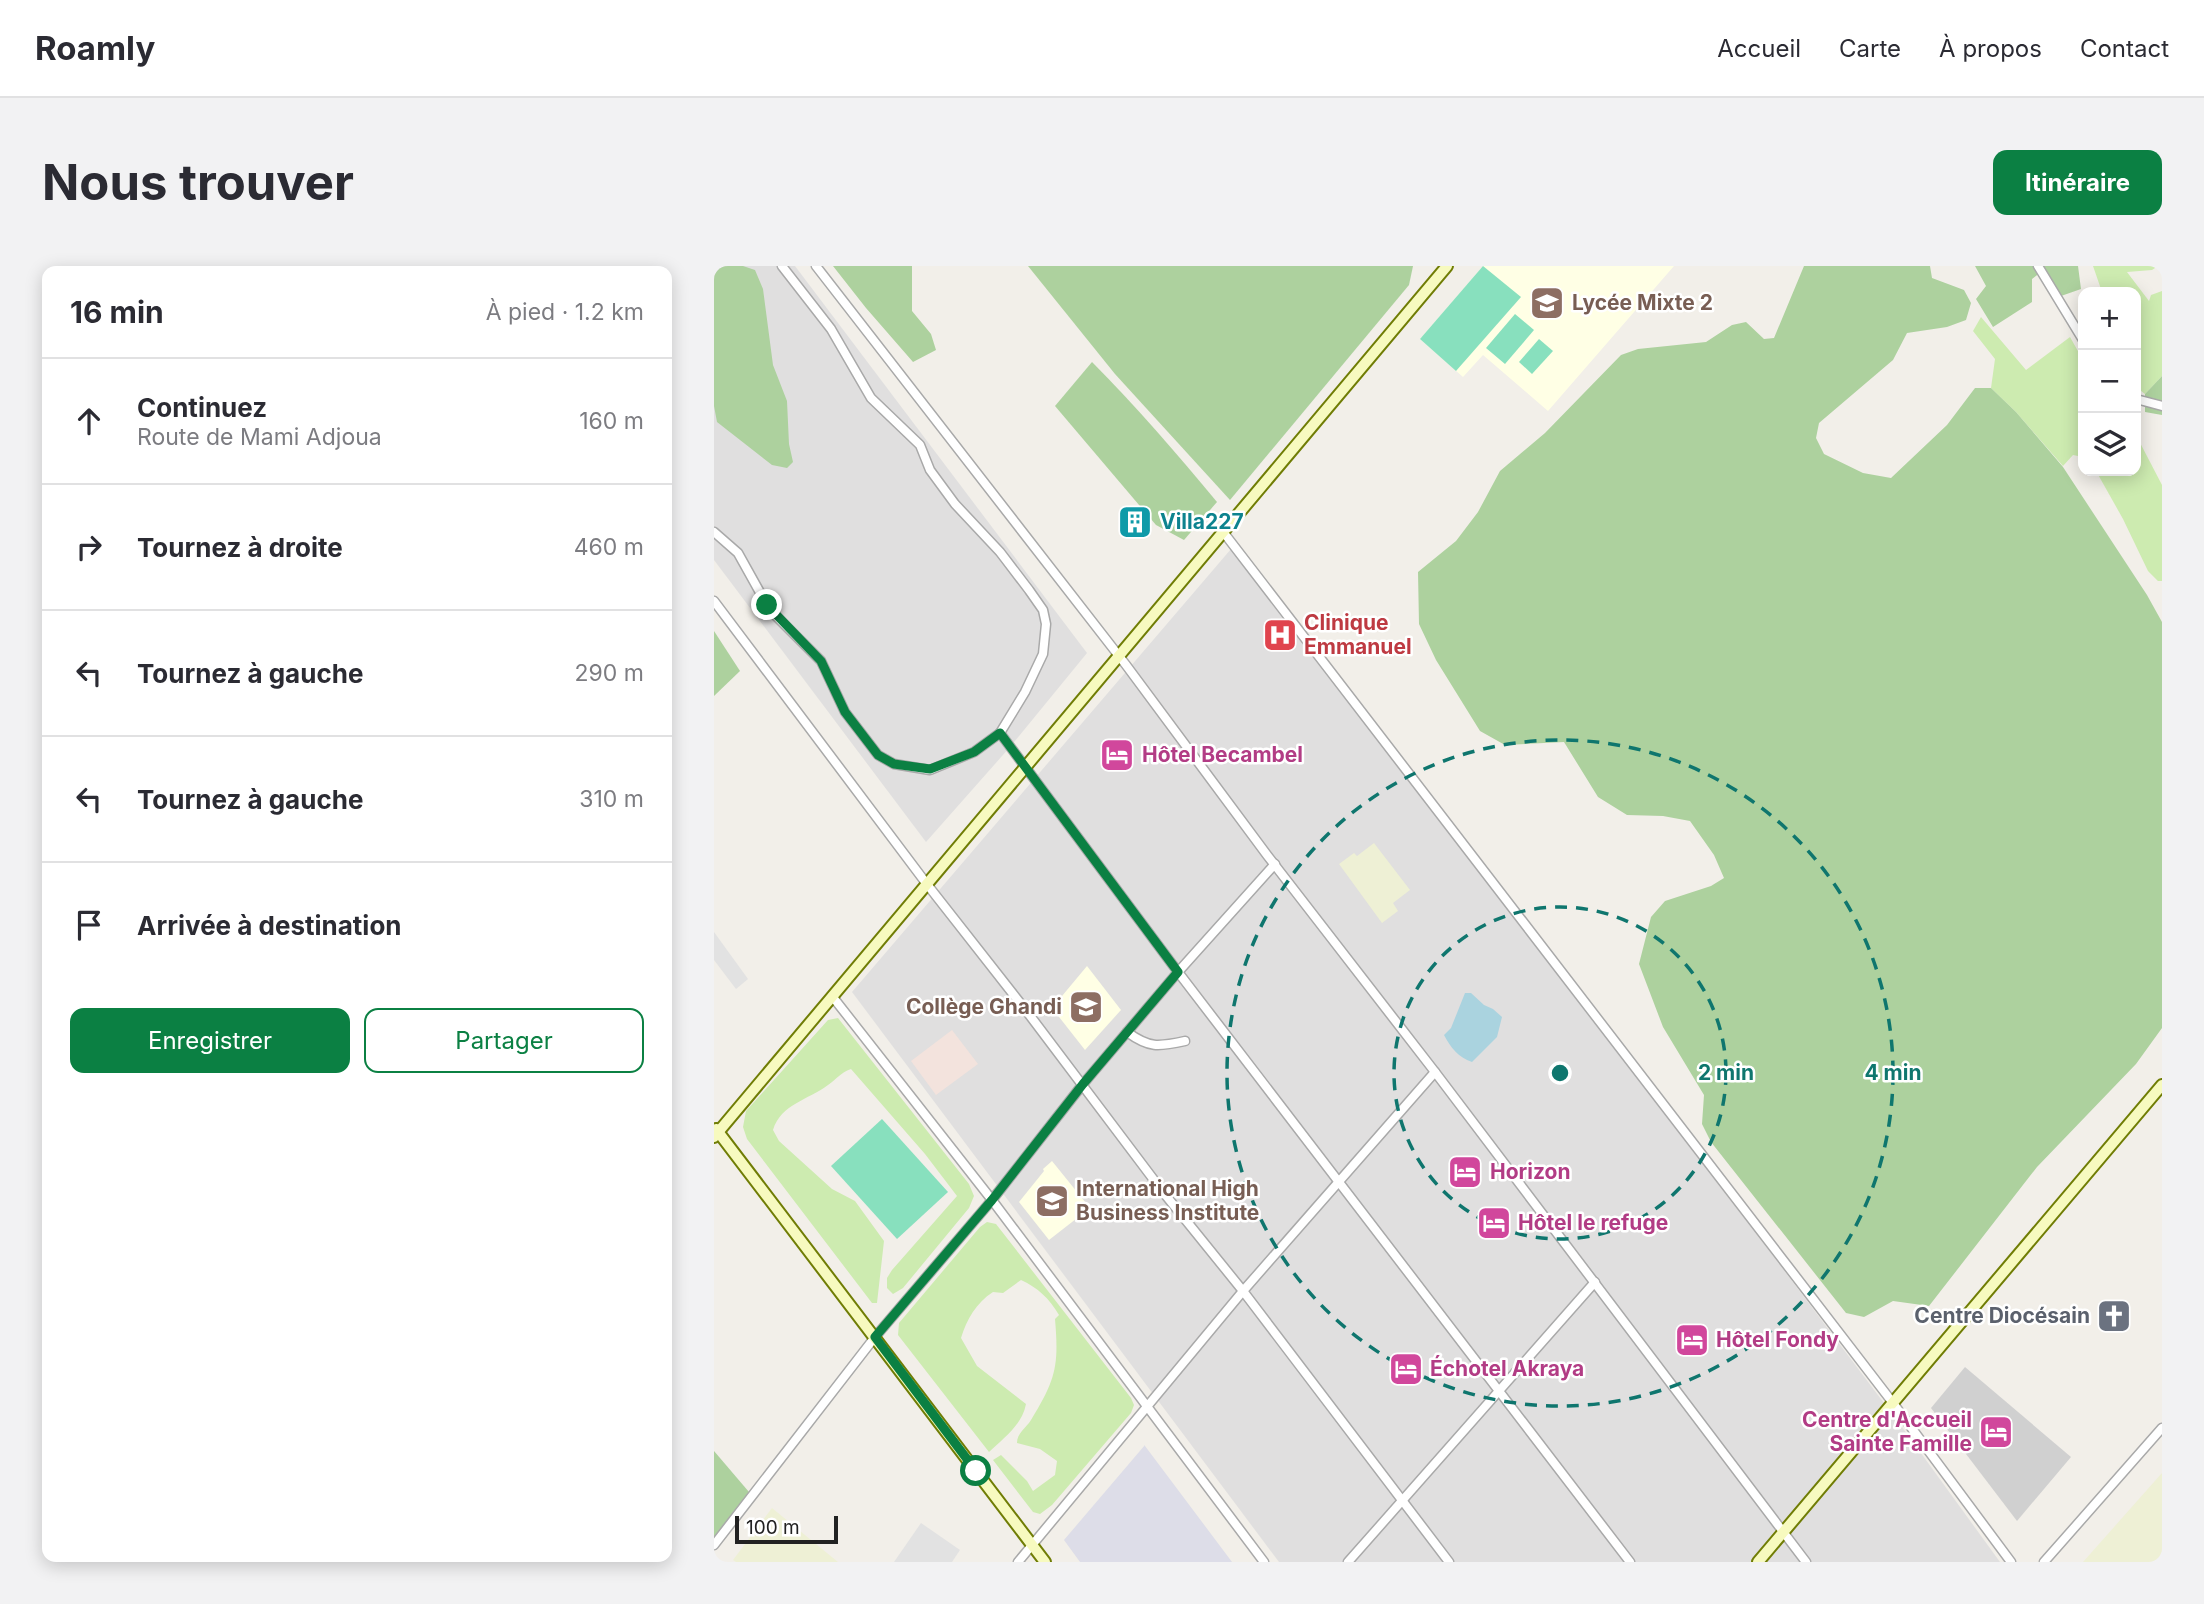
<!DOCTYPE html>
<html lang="fr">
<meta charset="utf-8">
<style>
:root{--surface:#fff;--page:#f2f2f3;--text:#2b2b33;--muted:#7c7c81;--line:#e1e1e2;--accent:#0b8043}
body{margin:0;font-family:Inter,sans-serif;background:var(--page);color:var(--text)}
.controls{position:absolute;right:21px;top:21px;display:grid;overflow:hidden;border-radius:14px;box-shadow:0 4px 18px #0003}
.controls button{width:63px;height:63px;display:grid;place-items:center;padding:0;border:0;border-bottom:2px solid var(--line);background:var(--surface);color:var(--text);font:35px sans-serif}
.scale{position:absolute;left:21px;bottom:18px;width:103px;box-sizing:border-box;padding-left:7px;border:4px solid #222;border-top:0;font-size:19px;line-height:24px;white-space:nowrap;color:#222;-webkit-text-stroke:5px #fff;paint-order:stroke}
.stop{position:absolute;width:21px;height:21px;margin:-16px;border:5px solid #0b8043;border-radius:50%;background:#fff}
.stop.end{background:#0b8043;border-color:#fff;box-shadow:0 2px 7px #0008}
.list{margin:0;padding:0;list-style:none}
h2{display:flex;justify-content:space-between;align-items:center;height:91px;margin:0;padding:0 28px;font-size:30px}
h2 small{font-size:23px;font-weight:400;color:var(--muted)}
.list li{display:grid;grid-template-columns:46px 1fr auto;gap:21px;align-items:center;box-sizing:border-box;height:126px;padding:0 28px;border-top:2px solid var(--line)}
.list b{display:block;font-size:26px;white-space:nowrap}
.list p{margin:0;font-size:23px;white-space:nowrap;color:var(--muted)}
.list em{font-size:23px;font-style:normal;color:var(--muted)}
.actions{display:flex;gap:14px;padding:21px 28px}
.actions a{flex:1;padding:16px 0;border:2px solid var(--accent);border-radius:14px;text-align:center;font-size:24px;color:var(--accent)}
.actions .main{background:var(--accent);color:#fff}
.icon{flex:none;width:38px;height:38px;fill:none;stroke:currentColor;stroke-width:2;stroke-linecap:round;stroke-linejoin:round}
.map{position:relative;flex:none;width:1448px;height:1296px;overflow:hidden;border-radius:14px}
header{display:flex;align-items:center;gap:42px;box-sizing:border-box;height:98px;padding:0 35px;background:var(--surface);border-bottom:2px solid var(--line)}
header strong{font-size:33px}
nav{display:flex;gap:38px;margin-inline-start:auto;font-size:24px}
.intro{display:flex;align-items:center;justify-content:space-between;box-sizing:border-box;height:168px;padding:0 42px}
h1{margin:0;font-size:49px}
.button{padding:18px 32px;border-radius:14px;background:var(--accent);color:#fff;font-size:24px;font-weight:700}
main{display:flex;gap:42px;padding:0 42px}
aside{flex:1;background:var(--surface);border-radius:14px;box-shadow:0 4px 18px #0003}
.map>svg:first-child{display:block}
.residential{fill:#e0dfdf}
.education{fill:#ffffe5}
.religious{fill:#d0d0d0}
.military{fill:#f3e3dd}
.farmland{fill:#eef0d5}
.grass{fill:#cdebb0}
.forest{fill:#add19e}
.pitch{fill:#88e0be}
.parking{fill:#e2e2e2}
.plaza{fill:#dddde8}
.water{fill:#aad3df}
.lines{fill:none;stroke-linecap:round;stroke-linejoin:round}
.street-casing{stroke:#a9a9a9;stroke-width:11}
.secondary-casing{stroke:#707d05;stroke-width:14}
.street{stroke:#fff;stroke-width:8}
.secondary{stroke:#f7fabf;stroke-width:10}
.route{stroke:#0b8043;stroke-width:9}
.ring{fill:none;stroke:#0f766e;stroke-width:3.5;stroke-dasharray:12 9}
.labels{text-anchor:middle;stroke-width:5;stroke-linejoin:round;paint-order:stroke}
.education-label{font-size:21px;font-weight:bold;fill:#785e54;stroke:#fff;text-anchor:start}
.culture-label{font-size:21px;font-weight:bold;fill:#0d838f;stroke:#fff;text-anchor:start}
.health-label{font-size:21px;font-weight:bold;fill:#be3a42;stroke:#fff;text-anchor:start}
.hotel-label{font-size:21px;font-weight:bold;fill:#b23c85;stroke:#fff;text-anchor:start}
.worship-label{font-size:21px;font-weight:bold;fill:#5b616d;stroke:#fff;text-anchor:end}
.centre{fill:#0f766e;stroke:#fff;stroke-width:3.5}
.ring-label{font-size:21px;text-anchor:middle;font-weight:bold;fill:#0f766e;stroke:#fff;stroke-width:5;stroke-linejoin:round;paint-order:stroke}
</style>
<header>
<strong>Roamly</strong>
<nav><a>Accueil</a><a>Carte</a><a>À propos</a><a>Contact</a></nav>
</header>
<div class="intro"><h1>Nous trouver</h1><a class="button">Itinéraire</a></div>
<main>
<aside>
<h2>16 min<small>À pied · 1.2 km</small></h2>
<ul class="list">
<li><svg class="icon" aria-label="ahead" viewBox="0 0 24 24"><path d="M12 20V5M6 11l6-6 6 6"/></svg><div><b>Continuez</b><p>Route de Mami Adjoua</p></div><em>160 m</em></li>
<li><svg class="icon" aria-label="right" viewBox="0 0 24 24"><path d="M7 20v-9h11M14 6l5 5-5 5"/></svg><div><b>Tournez à droite</b></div><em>460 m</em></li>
<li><svg class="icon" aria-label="left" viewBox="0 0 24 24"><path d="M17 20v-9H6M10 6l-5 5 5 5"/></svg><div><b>Tournez à gauche</b></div><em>290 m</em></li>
<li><svg class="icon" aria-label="left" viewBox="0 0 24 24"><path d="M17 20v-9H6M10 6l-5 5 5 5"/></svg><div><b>Tournez à gauche</b></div><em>310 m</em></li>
<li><svg class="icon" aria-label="arrive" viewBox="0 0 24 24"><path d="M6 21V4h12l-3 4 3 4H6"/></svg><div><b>Arrivée à destination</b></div></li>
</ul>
<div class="actions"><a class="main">Enregistrer</a><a>Partager</a></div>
</aside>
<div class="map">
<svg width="1448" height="1296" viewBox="0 0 1448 1296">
<rect width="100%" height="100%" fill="#f2efe9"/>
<g class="residential">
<path d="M0 0H81L373 387 296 481 212 576 0 294Z"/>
<path d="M517 283 1063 995 1188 1161 1286 1296H565L138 726Z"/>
</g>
<g class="education">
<path d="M769 0H960L834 145 769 89 749 111 706 73Z"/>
<path d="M373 700 407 744 371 784 338 742Z"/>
<path d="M338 895 376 942 335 974 305 936 330 905 329 903Z"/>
</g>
<path class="religious" d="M1251 1101 1357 1191 1303 1255 1217 1142Z"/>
<path class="military" d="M238 764 264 798 222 829 197 795Z"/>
<g class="farmland">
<path d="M660 577 696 624 679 637 684 645 668 657 625 598 640 587 643 590Z"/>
<path d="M1448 1207V1296H1369Z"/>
<path d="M58 1242 124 1296H125H22L19 1294Z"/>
</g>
<g class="grass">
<path d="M1379 0H1444L1438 4 1413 6 1435 35 1437 29 1448 25V110L1431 128 1422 121V26H1388Z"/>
<path d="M1267 51 1312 104 1356 71 1369 94V191L1359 189 1349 200 1302 146 1277 122 1281 93 1259 65Z"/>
<path d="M1422 169 1448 219V315H1444L1434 305 1409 253 1382 205H1422Z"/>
<path d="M124 752 255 918 260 930 255 942 189 1022 179 1028 173 1022V1012L178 1004 243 930 211 888 137 803C126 807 123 813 114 819 94 834 67 838 59 864L65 875 118 923 141 935 170 975 163 1037H158L33 873 29 861 32 845 114 754Z"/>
<path d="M273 956 282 958 417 1132 420 1139 417 1147 338 1239 326 1248 319 1246 279 1194 287 1189 313 1215 319 1225 341 1209 343 1195 326 1183 303 1177C303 1167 312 1162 317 1154 342 1113 345 1100 341 1053L345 1049C335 1032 324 1022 307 1014L289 1027 279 1026C262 1037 253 1053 247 1072L263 1100 312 1138C308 1159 290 1172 275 1186L184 1069 185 1057 266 961Z"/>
</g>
<g class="forest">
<path d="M0 0H29L41 4 49 23 59 99 73 135 75 178 79 196 73 202 58 199 3 156 0 140Z"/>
<path d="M119 0H198V45L217 68 222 84 199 96 152 42Z"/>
<path d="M314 0H699L695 19 516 234 401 108Z"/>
<path d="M1090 0H1216L1218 12 1250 24 1257 37 1252 54 1233 61 1193 67 1179 94 1105 157 1102 172 1110 188 1149 207 1177 212 1233 159 1261 122H1277L1302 146 1349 201 1433 329 1448 356V762L1422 798 1323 901 1215 1040 1179 1035 1150 1051 1132 1047 997 876 988 858 990 829 949 761 925 698 937 651 951 635 997 620 1010 612 1000 589 976 555 949 550 913 549 884 531 850 476 791 479 766 465 722 394 705 358 704 306 742 275 764 246 786 205 831 167 907 89 924 83 992 76 1018 59 1032 56 1050 73 1060 72Z"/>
<path d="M1261 0H1364L1367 23 1347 30 1327 6 1318 13V36L1279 61 1262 33 1272 20Z"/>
<path d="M378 96C422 140 463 188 503 236L470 274 442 259 341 140Z"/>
<path d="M1448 110V149L1431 146V128Z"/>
<path d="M0 365 26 405 0 430Z"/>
<path d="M0 1185 35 1226 0 1271Z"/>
</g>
<g class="pitch">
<path d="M769 0 807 31 742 105 706 73Z"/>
<path d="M801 48 820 64 791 98 772 82Z"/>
<path d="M825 73 839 85 818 108 805 96Z"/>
<path d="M168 853 234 926 183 973 117 900Z"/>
</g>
<g class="parking">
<path d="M0 666 34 713 22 723 0 694Z"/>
<path d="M207 1257 246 1284 238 1296H180Z"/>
</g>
<path class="plaza" d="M431 1179V1180L518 1296H366L350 1274Z"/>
<path class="water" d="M751 727H757L770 739 779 743 788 751 783 771 758 796C744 791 737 782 730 769L737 762Z"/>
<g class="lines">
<g class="street-casing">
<g id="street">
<path d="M102 0 412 399 553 589 721 806 1092 1296"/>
<path d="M1324 0 1369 74"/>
<path d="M1422 133 1448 140"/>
<path d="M0 266 24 287 53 339 61 349 107 395 131 446 164 489 180 498 216 504 260 486 286 467 311 426 329 388 332 358 329 344 315 324 286 286 241 238 216 204 206 179 157 132 117 63 68 0"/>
<path d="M510 267 1179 1137 1297 1296"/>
<path d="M0 335 212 617 314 747 449 926 529 1025 735 1296"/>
<path d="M286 467 464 706 916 1296"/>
<path d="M118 730 278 934 550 1296"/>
<path d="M413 766C435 782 444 781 471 775"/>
<path d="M0 1279 161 1071 278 934 369 818 464 706 561 598"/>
<path d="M304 1296 529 1025 721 806"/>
<path d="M634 1296 881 1016"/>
<path d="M1330 1296 1448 1162"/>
</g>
</g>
<g class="secondary-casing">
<g id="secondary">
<path d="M2 863 331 1296"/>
<path d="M0 871 733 0"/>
<path d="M1044 1296 1448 819"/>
</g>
</g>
<use href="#street" class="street"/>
<use href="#secondary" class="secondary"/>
</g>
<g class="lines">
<path class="route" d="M53 339 107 395 131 446 164 489 180 498 216 503 260 486 286 467 464 706 369 818 278 934 161 1071 262 1205"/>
</g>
<g class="ring">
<circle cx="846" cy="807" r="166"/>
<circle cx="846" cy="807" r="333"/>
</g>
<defs>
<g id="school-square" transform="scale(1.75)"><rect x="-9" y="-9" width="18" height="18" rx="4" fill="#8d6e63" stroke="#fff"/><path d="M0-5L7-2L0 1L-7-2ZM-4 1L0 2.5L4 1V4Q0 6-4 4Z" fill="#fff"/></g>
<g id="building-square" transform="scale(1.75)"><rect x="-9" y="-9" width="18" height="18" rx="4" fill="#0f9aa8" stroke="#fff"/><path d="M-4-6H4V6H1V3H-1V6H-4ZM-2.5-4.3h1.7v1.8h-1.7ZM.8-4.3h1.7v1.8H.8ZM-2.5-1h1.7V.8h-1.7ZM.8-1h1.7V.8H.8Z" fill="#fff"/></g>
<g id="hospital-square" transform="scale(1.75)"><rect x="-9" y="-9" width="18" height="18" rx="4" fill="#e0444e" stroke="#fff"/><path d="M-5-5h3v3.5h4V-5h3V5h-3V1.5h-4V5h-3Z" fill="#fff"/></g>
<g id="hotel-square" transform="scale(1.75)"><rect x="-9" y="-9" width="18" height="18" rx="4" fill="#d1479c" stroke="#fff"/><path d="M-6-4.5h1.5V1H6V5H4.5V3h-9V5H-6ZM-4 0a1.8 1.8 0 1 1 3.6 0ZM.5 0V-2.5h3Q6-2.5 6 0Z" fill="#fff"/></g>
<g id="university-square" transform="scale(1.75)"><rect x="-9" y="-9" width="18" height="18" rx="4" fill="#8d6e63" stroke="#fff"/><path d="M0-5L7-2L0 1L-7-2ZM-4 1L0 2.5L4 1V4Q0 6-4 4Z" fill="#fff"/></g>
<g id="church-square" transform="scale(1.75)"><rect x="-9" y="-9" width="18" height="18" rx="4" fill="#6b7280" stroke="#fff"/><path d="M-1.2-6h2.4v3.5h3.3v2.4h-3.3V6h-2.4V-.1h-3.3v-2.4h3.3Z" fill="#fff"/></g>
</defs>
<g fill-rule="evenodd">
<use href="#school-square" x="833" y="37"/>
<use href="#building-square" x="421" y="256"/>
<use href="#hospital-square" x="566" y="369"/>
<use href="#hotel-square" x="403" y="489"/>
<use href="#school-square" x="372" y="741"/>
<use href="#hotel-square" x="751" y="906"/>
<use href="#university-square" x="338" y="935"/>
<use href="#hotel-square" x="780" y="957"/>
<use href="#church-square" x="1400" y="1050"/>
<use href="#hotel-square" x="978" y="1074"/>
<use href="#hotel-square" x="692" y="1103"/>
<use href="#hotel-square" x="1282" y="1166"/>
</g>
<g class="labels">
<g class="education-label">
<text x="858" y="44">Lycée Mixte 2</text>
<text x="348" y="748" text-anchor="end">Collège Ghandi</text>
<text x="362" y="930">International High<tspan x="362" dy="24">Business Institute</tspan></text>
</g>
<g class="culture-label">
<text x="446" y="263">Villa227</text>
</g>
<g class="health-label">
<text x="590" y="364">Clinique<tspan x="590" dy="24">Emmanuel</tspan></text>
</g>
<g class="hotel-label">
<text x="428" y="496">Hôtel Becambel</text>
<text x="776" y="913">Horizon</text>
<text x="804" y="964">Hôtel le refuge</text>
<text x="1002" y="1081">Hôtel Fondy</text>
<text x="716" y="1110">Échotel Akraya</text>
<text x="1258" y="1161" text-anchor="end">Centre d'Accueil<tspan x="1258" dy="24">Sainte Famille</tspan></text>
</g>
<g class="worship-label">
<text x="1376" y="1057">Centre Diocésain</text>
</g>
</g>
<circle cx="846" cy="807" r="10" class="centre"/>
<g class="ring-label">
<text x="1012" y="814">2 min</text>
<text x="1179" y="814">4 min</text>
</g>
</svg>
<div class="controls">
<button>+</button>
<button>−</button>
<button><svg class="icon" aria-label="layers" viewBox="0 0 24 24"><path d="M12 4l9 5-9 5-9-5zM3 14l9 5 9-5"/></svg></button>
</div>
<div class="scale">100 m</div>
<div class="stop" style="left:262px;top:1205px"></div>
<div class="stop end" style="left:53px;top:339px"></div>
</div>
</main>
